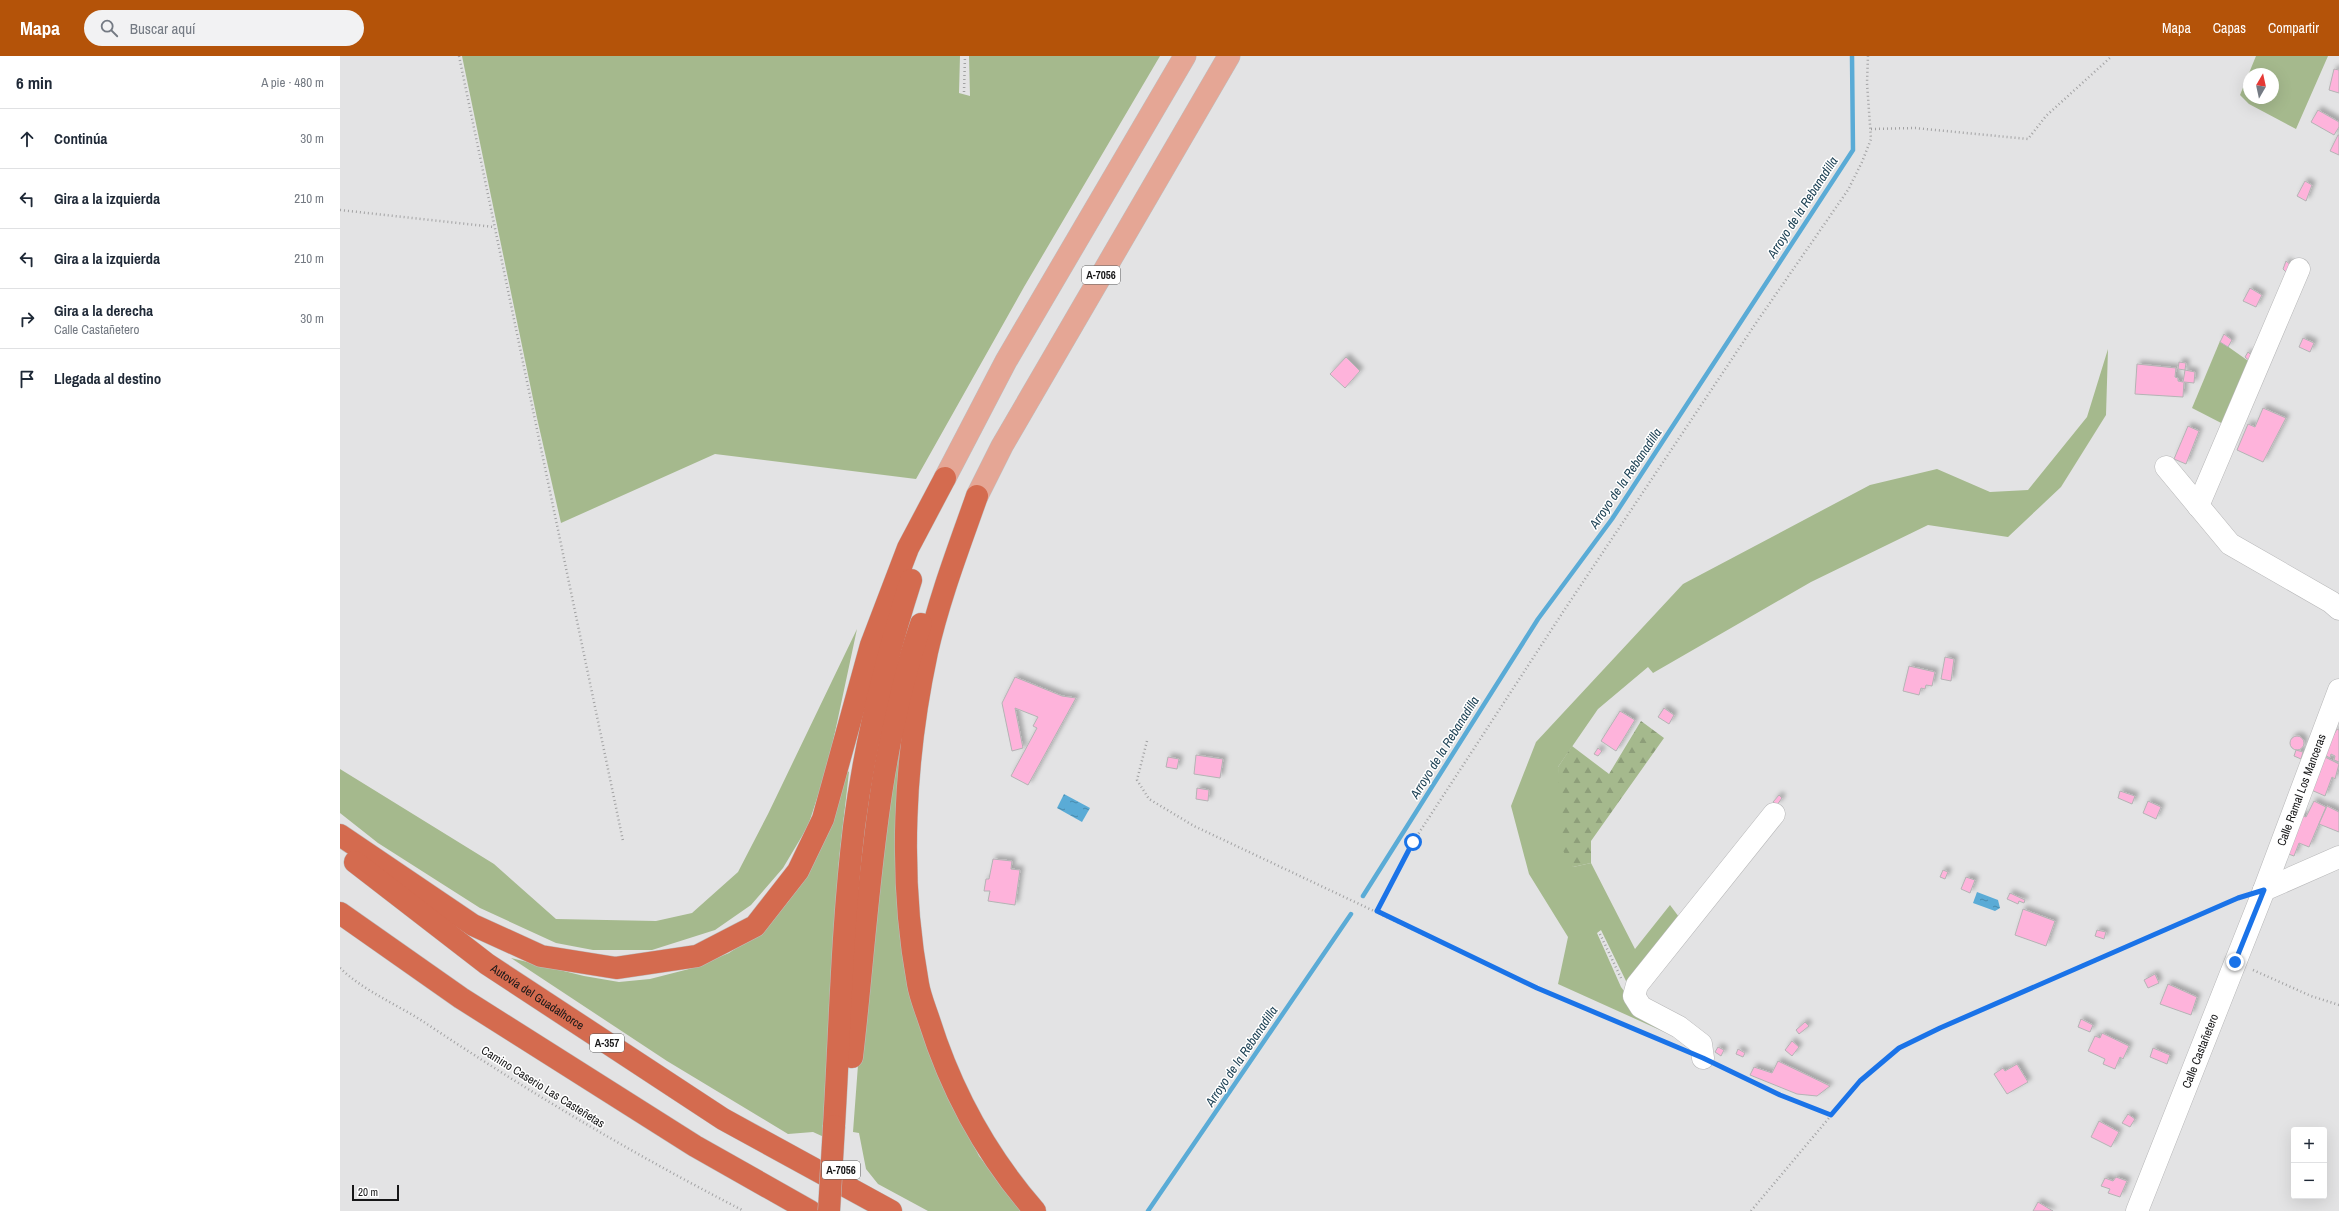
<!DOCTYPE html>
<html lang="es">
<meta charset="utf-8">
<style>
:root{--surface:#fff;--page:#f2f2f3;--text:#1f2937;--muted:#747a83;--line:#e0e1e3;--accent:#b45309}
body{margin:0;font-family:"Archivo Narrow",sans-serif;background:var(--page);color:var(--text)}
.controls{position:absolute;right:12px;bottom:12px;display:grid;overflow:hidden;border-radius:4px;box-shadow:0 4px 16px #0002}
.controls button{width:36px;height:36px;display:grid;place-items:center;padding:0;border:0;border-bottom:1px solid var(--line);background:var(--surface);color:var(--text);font:20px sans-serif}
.compass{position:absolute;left:1903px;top:12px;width:36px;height:36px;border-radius:50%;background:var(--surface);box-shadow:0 4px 16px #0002;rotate:9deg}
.scale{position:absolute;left:12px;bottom:10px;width:47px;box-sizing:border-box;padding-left:4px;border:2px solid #171718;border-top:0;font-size:11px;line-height:14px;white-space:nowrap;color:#171718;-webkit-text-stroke:3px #fff;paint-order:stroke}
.stop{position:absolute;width:12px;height:12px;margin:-9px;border:3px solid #1a73e8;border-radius:50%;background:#fff}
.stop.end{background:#1a73e8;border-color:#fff;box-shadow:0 1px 4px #0008}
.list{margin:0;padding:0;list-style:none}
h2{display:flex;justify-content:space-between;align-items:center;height:52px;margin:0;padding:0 16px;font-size:17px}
h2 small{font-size:13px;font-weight:400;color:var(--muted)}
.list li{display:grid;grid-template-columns:26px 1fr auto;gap:12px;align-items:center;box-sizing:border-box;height:60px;padding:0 16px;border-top:1px solid var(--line)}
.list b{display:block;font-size:15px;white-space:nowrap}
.list p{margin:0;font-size:13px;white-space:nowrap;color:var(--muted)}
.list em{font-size:13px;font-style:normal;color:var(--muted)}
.icon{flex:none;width:22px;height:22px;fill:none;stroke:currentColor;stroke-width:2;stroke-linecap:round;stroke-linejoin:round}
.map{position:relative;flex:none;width:1999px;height:1155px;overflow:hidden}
header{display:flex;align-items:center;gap:24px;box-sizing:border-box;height:56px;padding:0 20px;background:var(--accent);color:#fff}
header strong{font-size:19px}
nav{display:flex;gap:22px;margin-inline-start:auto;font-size:14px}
.search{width:280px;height:36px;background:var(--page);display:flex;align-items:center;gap:10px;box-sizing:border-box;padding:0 14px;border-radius:22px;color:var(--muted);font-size:15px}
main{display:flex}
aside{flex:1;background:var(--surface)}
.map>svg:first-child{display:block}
.green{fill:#a5b98d;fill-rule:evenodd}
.forest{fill:url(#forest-firs)}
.water{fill:url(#water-ripples)}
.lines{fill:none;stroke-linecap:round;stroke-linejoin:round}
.stream{stroke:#5aabd6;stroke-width:4.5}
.building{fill:#feb3db;stroke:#b4b3b4;filter:url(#shadow)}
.minor-casing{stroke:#b7b7b8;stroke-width:23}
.major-casing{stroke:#bebebe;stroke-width:23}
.highway-casing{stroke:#bebebe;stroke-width:23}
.path{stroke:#a2a2a3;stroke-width:2.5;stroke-dasharray:1 3;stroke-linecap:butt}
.minor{stroke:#fff;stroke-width:22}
.major{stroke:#e5a695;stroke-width:22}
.highway{stroke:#d46b4f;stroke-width:22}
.highway-bridge-casing{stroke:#bebebe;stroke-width:23;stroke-linecap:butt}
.highway-bridge{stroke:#d46b4f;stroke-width:22}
.route{stroke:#1a73e8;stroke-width:5}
.labels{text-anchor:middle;stroke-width:3;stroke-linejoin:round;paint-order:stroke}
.shield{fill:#fff;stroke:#5d5d5d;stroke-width:1}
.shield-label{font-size:11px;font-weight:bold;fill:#171718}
.street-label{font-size:12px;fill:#171718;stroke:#fff}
.water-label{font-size:13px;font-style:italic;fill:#1e4255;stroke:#fff}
</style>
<header>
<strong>Mapa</strong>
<div class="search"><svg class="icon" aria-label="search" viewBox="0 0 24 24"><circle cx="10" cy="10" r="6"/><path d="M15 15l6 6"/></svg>Buscar aquí</div>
<nav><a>Mapa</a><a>Capas</a><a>Compartir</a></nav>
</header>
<main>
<aside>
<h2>6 min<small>A pie · 480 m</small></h2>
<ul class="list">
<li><svg class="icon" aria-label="ahead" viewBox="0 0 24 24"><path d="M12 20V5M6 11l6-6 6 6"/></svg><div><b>Continúa</b></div><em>30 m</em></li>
<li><svg class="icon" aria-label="left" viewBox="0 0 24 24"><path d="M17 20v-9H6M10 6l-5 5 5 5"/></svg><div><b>Gira a la izquierda</b></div><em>210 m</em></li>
<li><svg class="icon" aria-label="left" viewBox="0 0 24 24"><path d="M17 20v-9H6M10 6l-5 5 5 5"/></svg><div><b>Gira a la izquierda</b></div><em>210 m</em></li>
<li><svg class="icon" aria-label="right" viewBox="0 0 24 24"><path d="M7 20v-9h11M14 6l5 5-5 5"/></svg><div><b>Gira a la derecha</b><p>Calle Castañetero</p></div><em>30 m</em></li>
<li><svg class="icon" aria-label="arrive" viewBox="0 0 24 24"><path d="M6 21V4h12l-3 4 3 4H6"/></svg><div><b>Llegada al destino</b></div></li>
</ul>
</aside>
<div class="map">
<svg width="1999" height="1155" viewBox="0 0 1999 1155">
<defs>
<pattern id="forest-firs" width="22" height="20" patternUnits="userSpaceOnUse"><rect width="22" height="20" fill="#a5b98d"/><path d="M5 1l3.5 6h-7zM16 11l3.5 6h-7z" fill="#8d9e79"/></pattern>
<pattern id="water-ripples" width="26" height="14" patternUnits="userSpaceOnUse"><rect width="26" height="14" fill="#5aabd6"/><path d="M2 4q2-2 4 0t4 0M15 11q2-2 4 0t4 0" fill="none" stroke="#498aad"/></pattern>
<filter id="shadow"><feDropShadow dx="3.5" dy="-3.5" stdDeviation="2" flood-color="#0004"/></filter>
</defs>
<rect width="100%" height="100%" fill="#e3e3e4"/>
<g class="green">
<path d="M122 0H620L619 37 630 40 629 0H820L684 231 576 423 375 398 221 467 197 362Z"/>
<path d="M1916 0H1988L1956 73 1909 48 1900 39ZM1909 18H1933V42H1909Z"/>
<path d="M1880 285 1914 309 1887 370 1852 352Z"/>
<path d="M1768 293 1766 359 1721 431 1668 481 1588 469 1471 526 1313 617 1308 611 1258 653 1218 711 1233 811 1251 807 1295 893 1330 849 1339 861 1294 919 1286 925 1261 874 1257 877 1281 931 1295 950 1351 988 1218 928 1228 881 1189 818 1171 750 1196 686 1343 528 1530 429 1597 413 1650 436 1688 434 1747 361Z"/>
<path d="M517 573 488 709 468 770 443 812 411 849 375 874 312 894H253L216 887 140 852 38 787 0 757V713L154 808 216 863 316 865 352 857 398 816 428 758Z"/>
<path d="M558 683 564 684 560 737 598 1018 639 1100 682 1155H588L538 1128 526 1113 519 1077 513 1076 526 902Z"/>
<path d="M506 714 509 716 499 804 484 1081 473 1076 448 1078 327 1005 171 902 244 920 279 926 310 923 349 913 389 897 422 874 448 846 466 817Z"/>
</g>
<path class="forest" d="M1301 665 1324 682 1251 785V807L1233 811 1220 790 1218 711 1232 690 1269 718Z"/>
<g class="water">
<path d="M724 738 750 752 742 766 717 752Z"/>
<path d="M1637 836 1658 844 1660 852 1655 855 1633 847Z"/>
</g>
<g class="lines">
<g class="stream">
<path d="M1023 840 1198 563 1272 463 1513 94 1512 0"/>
<path d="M808 1155 1011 858"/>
</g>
</g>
<g class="building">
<path d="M1994 13 1999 14V37L1989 34Z"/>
<path d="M1978 54 1999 66V71L1994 79 1971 66Z"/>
<path d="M1998 79H1999V99L1990 95Z"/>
<path d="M1965 125 1972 129 1966 145 1957 140Z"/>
<path d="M1946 205 1952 210 1948 218 1943 213Z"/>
<path d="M1910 232 1922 239 1916 251 1903 245Z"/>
<path d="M1884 278 1892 284 1888 291 1880 286Z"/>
<path d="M1963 282 1974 287 1970 296 1959 291Z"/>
<path d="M1908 296 1915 303 1913 308 1905 301Z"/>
<path d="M1006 301 1020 315 1005 332 990 318Z"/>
<path d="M1839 306 1846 307 1845 314 1838 313Z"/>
<path d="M1797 308 1836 312 1835 321 1838 322V325L1843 326 1845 314 1855 316 1854 327 1844 326 1843 341 1795 338Z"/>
<path d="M1923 352 1946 362 1923 406 1897 394 1908 368 1915 371Z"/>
<path d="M1848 370 1859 375 1846 408 1834 403Z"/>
<path d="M1605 601 1614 603 1611 625 1601 623Z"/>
<path d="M1569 610 1595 616 1592 630 1586 629 1585 633 1581 632 1579 639 1563 635Z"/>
<path d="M675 621 722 640 736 642 688 729 671 720 697 672 693 670 698 661 675 652 683 692 672 695 662 647Z"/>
<path d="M1324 652 1334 659 1329 668 1318 661Z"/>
<path d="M1280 655 1295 664 1276 695 1261 685Z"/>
<path d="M1997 673 1999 674V706L1994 704 1995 700 1991 698 1990 702 1983 698Z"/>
<circle cx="1957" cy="687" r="7"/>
<path d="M1258 692 1262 695 1258 700 1254 698Z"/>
<path d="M1956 694 1963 696 1961 703 1954 700Z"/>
<path d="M856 699 883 703 880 722 854 718Z"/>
<path d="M1983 700 1999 708 1995 723 1992 721 1985 740 1969 733Z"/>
<path d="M828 701 839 703 837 713 826 711Z"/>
<path d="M857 732 869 734 868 745 856 743Z"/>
<path d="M1780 735 1795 740 1792 748 1778 742Z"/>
<path d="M1439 739 1442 742 1437 749 1433 746Z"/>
<path d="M1808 745 1821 751 1816 763 1803 757Z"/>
<path d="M1974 745 1986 751 1969 791 1959 787 1954 800 1943 796 1959 758 1966 761Z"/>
<path d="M1987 750 1999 756V776L1979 768Z"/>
<path d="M653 803 672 805 671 813 680 814 675 849 648 845 650 835H644L646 823H649Z"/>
<path d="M1603 814 1608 816 1605 823 1600 821Z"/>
<path d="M1626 821 1635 824 1630 837 1621 833Z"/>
<path d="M1670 837 1685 844 1684 847 1679 845 1678 848 1667 843Z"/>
<path d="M1683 853 1715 865 1706 890 1675 879Z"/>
<path d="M1757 874 1766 876 1764 883 1755 880Z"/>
<path d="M1815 918 1819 927 1808 932 1804 924Z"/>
<path d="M1828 928 1857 941 1851 959 1820 948Z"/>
<path d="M1741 963 1753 969 1750 976 1738 971Z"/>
<path d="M1465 966 1469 970 1459 978 1456 974Z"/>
<path d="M1762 977 1789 990 1783 1003 1780 1001 1775 1013 1763 1008 1765 1003 1748 995 1755 980 1760 982Z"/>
<path d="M1452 985 1459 991 1452 1000 1445 994Z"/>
<path d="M1378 991 1384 994 1381 1000 1375 996Z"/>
<path d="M1813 992 1830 999 1827 1008 1810 1001Z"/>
<path d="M1398 993 1405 997 1403 1001 1396 998Z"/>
<path d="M1438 1005 1490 1030 1477 1040 1457 1038 1410 1019 1414 1011 1432 1017Z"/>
<path d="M1677 1008 1688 1026 1667 1038 1654 1018 1663 1012 1665 1015Z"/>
<path d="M1788 1058 1795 1063 1790 1071 1782 1067Z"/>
<path d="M1759 1065 1779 1076 1771 1091 1751 1081Z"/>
<path d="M1776 1121 1787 1125 1780 1141 1768 1137 1770 1133 1761 1130 1765 1122 1773 1125Z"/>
<path d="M1698 1146 1713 1155H1693Z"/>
</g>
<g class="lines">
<g class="minor-casing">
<g id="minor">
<path d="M1826 411 1890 488 1991 546 1999 553"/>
<path d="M1858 450 1959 213"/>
<path d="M1924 834 1999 801"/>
<path d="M1363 1002 1361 988 1339 971 1301 951 1294 940 1297 929 1434 758"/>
<path id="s1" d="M1797 1155 1924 834 1999 634"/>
</g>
</g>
<g class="major-casing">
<g id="major">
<path d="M605 422 666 305 845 0"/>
<path d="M637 440 662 390 889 0"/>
</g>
</g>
<g class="highway-casing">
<g id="highway">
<path d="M637 440C619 491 599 543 587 596 564 703 558 820 578 928 580 940 585 952 589 964 611 1034 647 1100 695 1155"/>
<path d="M0 779 133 869 201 900 276 912 357 900 415 870 458 815 483 763 531 589 568 492 605 422"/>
<path id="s2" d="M15 806 147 908 383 1063 551 1155"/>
<path d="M0 857 121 942 355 1090 470 1155"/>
<path d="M512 1001C529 856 533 707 581 568"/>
<path d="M494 1070C500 970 502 870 514 771 525 686 545 605 571 524"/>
</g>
</g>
<g class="path">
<path d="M119 0 283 785"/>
<path d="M624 36 625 0"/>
<path d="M1531 73 1575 72 1688 83 1706 60 1772 0"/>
<path d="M0 154 154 171"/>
<path d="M807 685 797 724 809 743 854 770 1197 932 1319 983"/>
<path d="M1037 855 1073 786 1223 556 1416 267 1508 134 1522 106 1531 83 1527 27 1528 0"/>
<path d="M1260 878 1281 922"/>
<path d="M0 912C24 935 56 948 84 966 187 1035 293 1098 404 1155"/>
<path d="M1913 914 1971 940 1999 949"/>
<path d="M1379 1009 1440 1039 1491 1059"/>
<path d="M1411 1155 1520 1025 1559 992 1600 972 1902 841"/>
</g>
<use href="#minor" class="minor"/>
<use href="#major" class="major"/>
<use href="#highway" class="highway"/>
<g class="highway-bridge-casing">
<path id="highway-bridge" d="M489 1155 494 1070"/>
</g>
<use href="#highway-bridge" class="highway-bridge"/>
</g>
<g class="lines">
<path class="route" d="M1073 786 1037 855 1197 932 1363 1002 1440 1039 1491 1059 1520 1025 1559 992 1600 972 1898 842 1924 834 1895 906"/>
</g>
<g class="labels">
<g class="shield">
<rect x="742" y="210" width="38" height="18" rx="3"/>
<rect x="250" y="978" width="34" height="18" rx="3"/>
<rect x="482" y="1105" width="38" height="18" rx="3"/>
</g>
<g class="shield-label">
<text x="761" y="223">A-7056</text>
<text x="267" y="991">A-357</text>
<text x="501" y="1118">A-7056</text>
</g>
<g class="street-label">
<text dy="4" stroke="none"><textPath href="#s1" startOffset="452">Calle Ramal Los Manceras</textPath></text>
<text dy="4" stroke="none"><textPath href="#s2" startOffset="227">Autovía del Guadalhorce</textPath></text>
<text dy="4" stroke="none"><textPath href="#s1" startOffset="172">Calle Castañetero</textPath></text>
<text transform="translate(203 1031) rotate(32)" y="4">Camino Caserio Las Casteñetas</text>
</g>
<g class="water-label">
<text transform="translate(1462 151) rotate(-57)" y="5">Arroyo de la Rebanadilla</text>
<text transform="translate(1285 422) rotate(-56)" y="5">Arroyo de la Rebanadilla</text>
<text transform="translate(1104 691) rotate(-58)" y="5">Arroyo de la Rebanadilla</text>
<text transform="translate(901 1000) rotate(-56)" y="5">Arroyo de la Rebanadilla</text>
</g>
</g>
</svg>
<div class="controls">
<button>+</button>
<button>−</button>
</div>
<svg class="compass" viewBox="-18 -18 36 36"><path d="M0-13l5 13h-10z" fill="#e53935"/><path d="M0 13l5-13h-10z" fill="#747a83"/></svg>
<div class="scale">20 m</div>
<div class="stop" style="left:1073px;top:786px"></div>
<div class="stop end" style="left:1895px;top:906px"></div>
</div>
</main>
